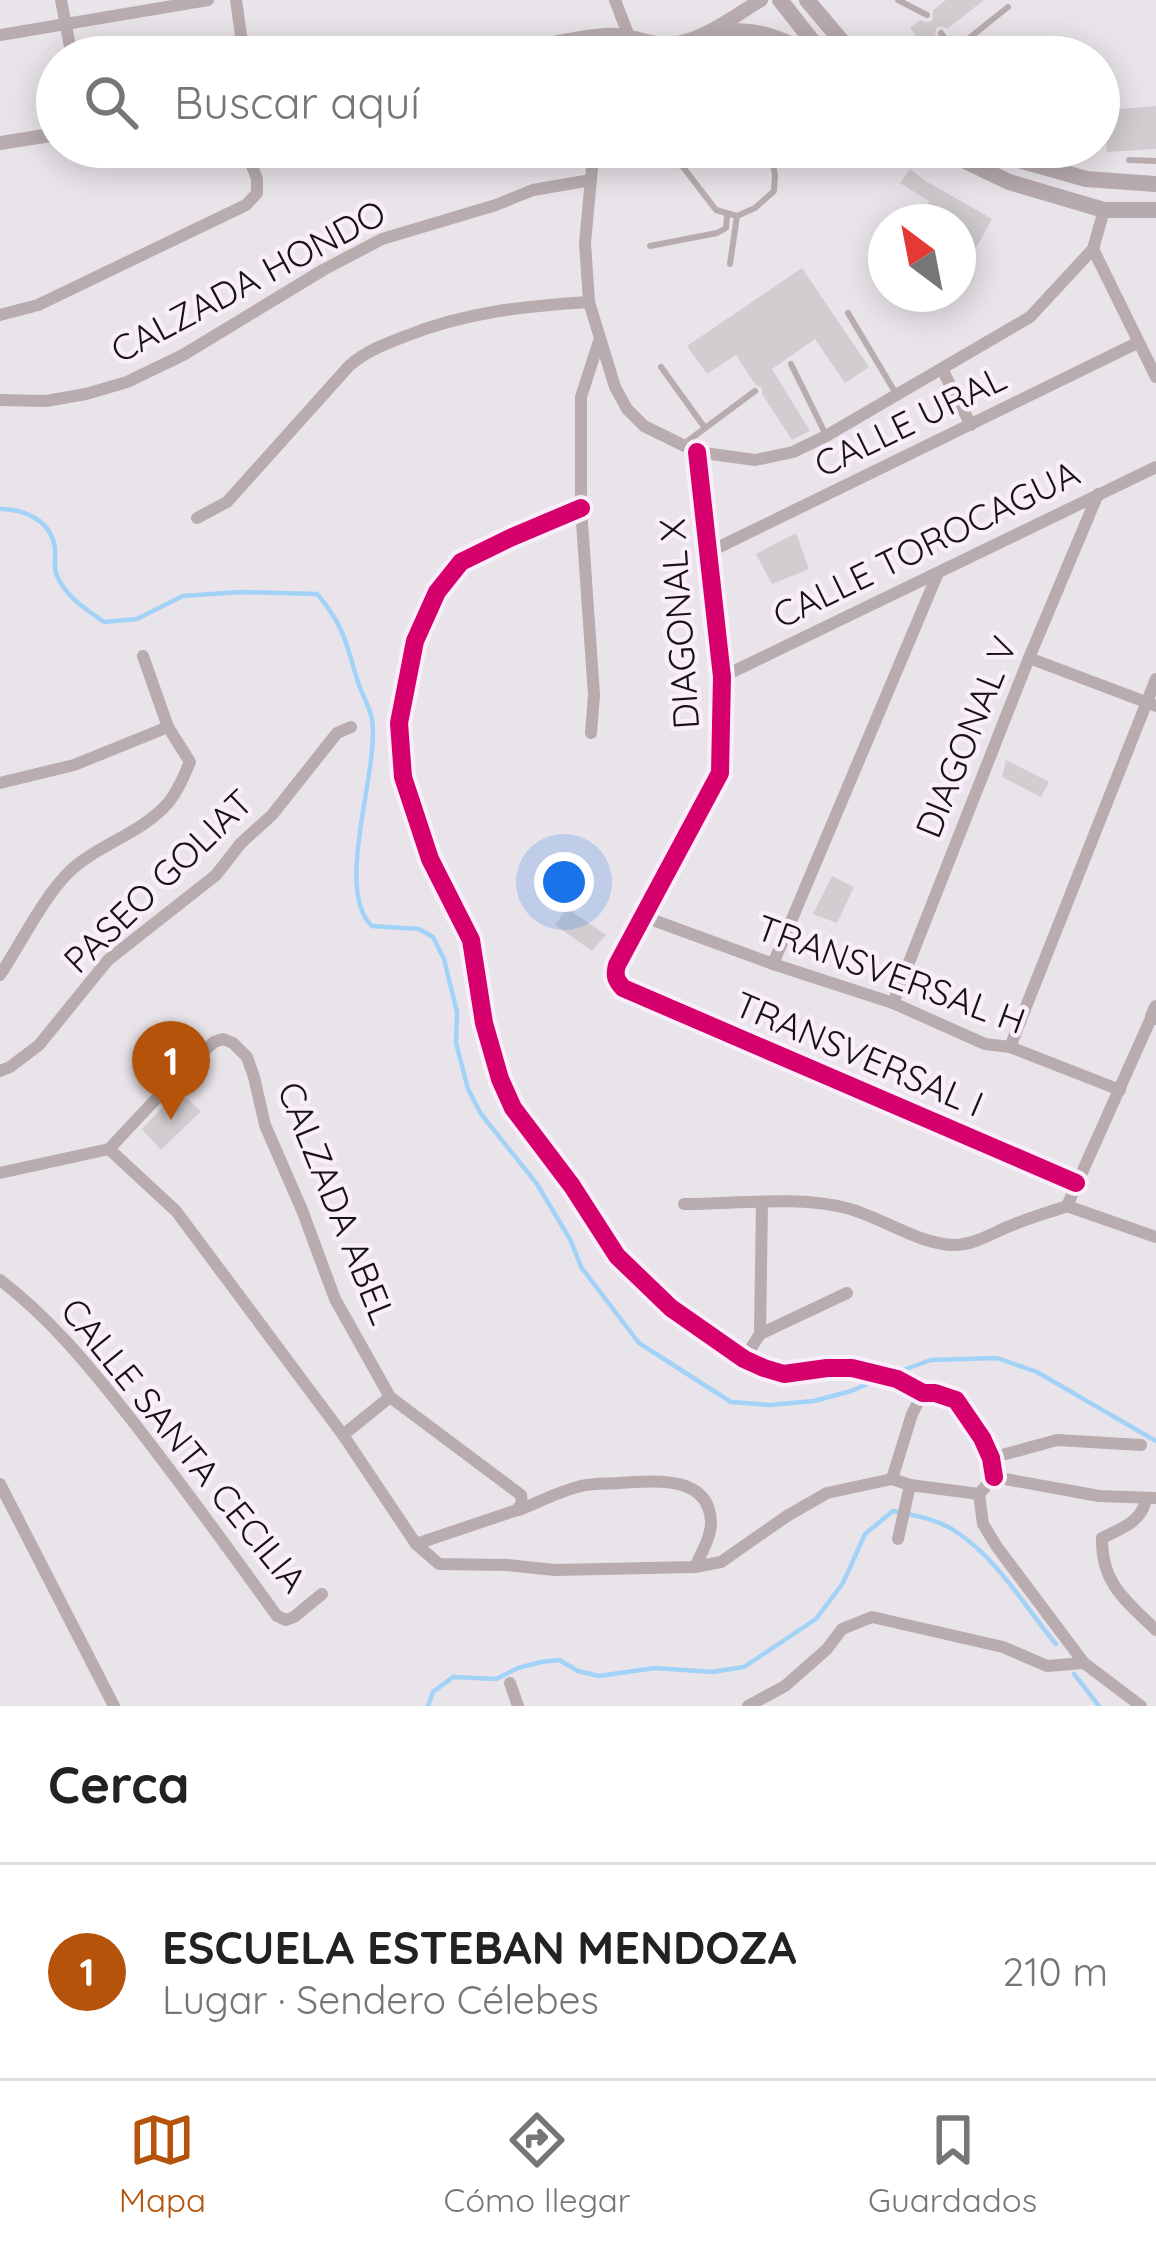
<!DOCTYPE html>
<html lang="es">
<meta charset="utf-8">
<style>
:root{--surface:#fff;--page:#f2f2f2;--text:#222;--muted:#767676;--line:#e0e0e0;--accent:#b45309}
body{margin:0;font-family:Quicksand,sans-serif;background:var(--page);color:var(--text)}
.compass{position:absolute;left:868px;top:204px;width:108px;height:108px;border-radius:50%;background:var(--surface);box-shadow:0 6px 30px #0003;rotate:328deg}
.you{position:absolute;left:564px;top:882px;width:42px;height:42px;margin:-30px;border:9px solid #fff;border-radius:50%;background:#1a73e8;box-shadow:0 0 0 18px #1a73e833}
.badge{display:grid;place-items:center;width:78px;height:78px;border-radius:50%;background:var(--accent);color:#fff;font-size:39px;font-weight:700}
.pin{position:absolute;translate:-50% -99px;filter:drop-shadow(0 3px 6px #0008)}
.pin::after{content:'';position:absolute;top:63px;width:42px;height:36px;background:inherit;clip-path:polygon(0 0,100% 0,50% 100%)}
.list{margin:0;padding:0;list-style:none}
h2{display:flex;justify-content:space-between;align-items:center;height:156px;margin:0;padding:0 48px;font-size:51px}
h2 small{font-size:39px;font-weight:400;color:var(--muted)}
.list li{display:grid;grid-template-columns:78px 1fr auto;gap:36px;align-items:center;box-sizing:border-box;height:216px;padding:0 48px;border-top:3px solid var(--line)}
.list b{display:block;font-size:45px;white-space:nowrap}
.list p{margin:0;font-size:39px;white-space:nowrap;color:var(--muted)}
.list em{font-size:39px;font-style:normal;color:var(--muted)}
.icon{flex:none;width:66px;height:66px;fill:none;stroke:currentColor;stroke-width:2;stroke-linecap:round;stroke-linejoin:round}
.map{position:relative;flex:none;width:1156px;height:1706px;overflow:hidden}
.search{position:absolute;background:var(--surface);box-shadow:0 6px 30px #0003;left:36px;right:36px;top:36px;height:132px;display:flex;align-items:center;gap:30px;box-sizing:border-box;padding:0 42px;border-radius:66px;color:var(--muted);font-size:45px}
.sheet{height:372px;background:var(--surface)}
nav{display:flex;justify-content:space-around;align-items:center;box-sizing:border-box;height:168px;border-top:3px solid var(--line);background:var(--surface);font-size:33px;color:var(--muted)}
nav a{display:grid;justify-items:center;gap:6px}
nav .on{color:var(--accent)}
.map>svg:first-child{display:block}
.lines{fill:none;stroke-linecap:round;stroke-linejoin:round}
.stream{stroke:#a2d2f8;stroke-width:4.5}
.building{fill:#d1cdd1}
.service{stroke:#b8acae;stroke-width:6}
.minor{stroke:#b8acae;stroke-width:12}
.tertiary{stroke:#b8acae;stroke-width:14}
.secondary{stroke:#b7aaae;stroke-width:16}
.cycleway-casing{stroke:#f9eefa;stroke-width:26}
.cycleway{stroke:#d6006c;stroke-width:18}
.labels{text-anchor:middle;stroke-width:9;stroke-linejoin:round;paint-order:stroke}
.street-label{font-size:36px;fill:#161216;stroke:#f9eefa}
</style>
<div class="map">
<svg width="1156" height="1706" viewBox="0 0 1156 1706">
<rect width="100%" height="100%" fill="#e9e4e9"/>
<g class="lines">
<g class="stream">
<path d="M0 509C23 509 48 519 54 543 57 553 53 564 56 573 64 596 86 609 104 622L137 619 183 596 240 592 317 594C346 628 346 645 359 685 363 696 370 708 372 719 380 771 333 889 372 926L419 929 433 937 444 959 457 1012 456 1043 468 1089 481 1114 537 1184 571 1241 581 1267 639 1343 731 1402 770 1405 814 1401 851 1391 879 1379"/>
<path d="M889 1375 931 1360 997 1358 1037 1372 1156 1441"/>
<path d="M1074 1674 1099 1706"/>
<path d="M428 1706 433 1692 453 1677 496 1679 518 1668 541 1662 559 1660 578 1671 599 1676 655 1668 712 1672 744 1667 816 1619 843 1583 865 1534 893 1511C914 1515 937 1519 955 1531 997 1558 1025 1607 1056 1644"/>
</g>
</g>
<g class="building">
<path d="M946 0H984L947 29 942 26 936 28 935 38 924 46 910 28 920 20 926 22 932 21 933 10Z"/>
<path d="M1156 106V149L1107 152 1105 110Z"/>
<path d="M910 169 924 180 992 219 976 248 958 238V222H930L920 216 929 201 900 183Z"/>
<path d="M802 268 869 367 845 383 815 339 772 369 810 431 792 440 762 394V388L755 384 736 355 707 374 687 346Z"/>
<path d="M796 533 809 569 772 584 756 554Z"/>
<path d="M1006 760 1049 782 1041 797 1002 777Z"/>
<path d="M832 876 854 887 837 923 813 914Z"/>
<path d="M567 908 606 935 592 951 555 925Z"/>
<path d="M178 1091 201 1111 161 1150 142 1129Z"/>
</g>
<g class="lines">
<g class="service">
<path d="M898 0 927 15"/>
<path d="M941 33 953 51 954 57"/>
<path d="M953 51 1008 7"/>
<path d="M672 147 677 159 716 210 737 216 755 208 774 191 775 175 770 147"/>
<path d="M1129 160 1156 161"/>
<path d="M682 166 704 147"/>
<path d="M650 246 717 233 726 228 727 215"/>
<path d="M730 264 737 216"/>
<path d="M848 313 895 392"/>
<path d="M791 364 825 433"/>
<path d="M661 367 705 428"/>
<path d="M685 443 755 391"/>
</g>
<g class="minor">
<path d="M61 0 72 57"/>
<path d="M236 0 244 57"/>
<path d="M615 0 628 34"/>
<path d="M0 35 208 0"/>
<path d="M601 57 602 35"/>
<path d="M594 147 585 243 589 302 615 387 627 409 644 426 697 452 755 460 793 452 826 436 1030 317 1093 249 1104 210"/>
<path d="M1093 249 1156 377"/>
<path d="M0 315 38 305 246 205 257 193V179L245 147"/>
<path d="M942 369 971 425"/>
<path d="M0 400 46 401 86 394 127 382 183 355 323 270 382 239 496 205 533 190 591 180"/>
<path d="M697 452 722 677 720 773 617 965C614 976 616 980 623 988L1076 1183"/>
<path d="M581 508 510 538 461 562 437 592 415 641 399 723 403 777 430 859 471 940 484 1023 500 1079 513 1108 572 1186 617 1256 671 1308 744 1359 764 1368 784 1374 827 1368H852L897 1379 923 1393H935L956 1400 982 1438 991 1458 994 1477"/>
<path d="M197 518 227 502 349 366C366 351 385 344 406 336 466 312 525 306 589 302"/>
<path d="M709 552 1137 343"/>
<path d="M1029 658 1156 706"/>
<path d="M722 677 1156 467"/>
<path d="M591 733 594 695 581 508V397L599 341"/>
<path d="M0 783 74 765 168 727"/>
<path d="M642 916 773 964 893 1003 985 1044 1010 1047 1120 1090"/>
<path d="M773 964 938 573"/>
<path d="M0 975C20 945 43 898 68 873 96 845 141 834 168 803 178 791 184 776 190 762L168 727 143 656"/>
<path d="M893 1003 1029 658 1098 494"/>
<path d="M1152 1016 1067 1206 1156 1237"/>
<path d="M1010 1047 1156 679"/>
<path d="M0 1071 10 1067 39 1045 108 960 216 875 241 843 272 815 337 733 351 727"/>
<path d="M109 1149 176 1211 343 1435 416 1544 439 1564 507 1565 555 1570 695 1567 721 1562 787 1516 827 1493 892 1479"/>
<path d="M0 1173 109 1149 186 1067 214 1042 223 1039 233 1043 247 1057 254 1077 265 1125 302 1210 335 1299 390 1397 521 1495 522 1503 517 1510 416 1544"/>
<path d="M684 1204C735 1204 800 1195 850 1209 882 1218 921 1245 954 1245 976 1245 995 1231 1015 1224 1032 1217 1050 1212 1067 1206"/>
<path d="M0 1280C49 1317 89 1366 127 1414 179 1480 228 1548 277 1616L286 1620 294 1617 322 1594"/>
<path d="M760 1334 847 1293"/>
<path d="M744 1359 760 1334 762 1203"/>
<path d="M343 1435 390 1397"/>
<path d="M991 1458 1057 1440 1141 1445"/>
<path d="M994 1477 979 1494 983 1524 997 1547 1084 1663"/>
<path d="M994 1477 1099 1496 1156 1498"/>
<path d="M0 1484 114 1706"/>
<path d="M910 1485 892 1479 912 1414 923 1393"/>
<path d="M1146 1499C1142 1522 1122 1528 1102 1538 1101 1583 1126 1601 1156 1630"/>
<path d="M519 1510C539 1502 560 1491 581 1486 593 1483 607 1484 619 1483 654 1481 709 1474 711 1522 711 1537 701 1554 695 1567"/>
<path d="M898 1539 910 1485 979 1494"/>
<path d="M510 1683 518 1706"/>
<path d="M748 1706 785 1686 827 1649 842 1629 872 1617 1003 1647 1047 1666 1084 1663 1141 1706"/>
</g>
<g class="tertiary">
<path d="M715 31C732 30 749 29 766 34 785 39 803 50 823 55"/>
<path d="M486 57C525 50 565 38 605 35 630 33 649 45 669 44 702 42 734 16 761 0"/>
<path d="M0 143 57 134"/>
<path d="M1156 1007 1152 1016 1156 1018"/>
</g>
<g class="secondary">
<path d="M780 0 825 57"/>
<path d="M807 0 855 57"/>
<path d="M936 147 1009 182 1104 210H1156"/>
<path d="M988 147 1012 158 1086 179 1156 184"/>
</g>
<g class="cycleway-casing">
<g id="cycleway">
<path d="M697 452 722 677 720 773 617 965C614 976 616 980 623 988L1076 1183"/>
<path d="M581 508 510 538 461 562 437 592 415 641 399 723 403 777 430 859 471 940 484 1023 500 1079 513 1108 572 1186 617 1256 671 1308 744 1359 764 1368 784 1374 827 1368H852L897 1379 923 1393H935L956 1400 982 1438 991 1458 994 1477"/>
</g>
</g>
<use href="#cycleway" class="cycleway"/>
</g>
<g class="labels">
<g class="street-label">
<text transform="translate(248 281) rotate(-28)" y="13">CALZADA HONDO</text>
<text transform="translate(910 421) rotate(-26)" y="13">CALLE URAL</text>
<text transform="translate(926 544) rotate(-26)" y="13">CALLE TOROCAGUA</text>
<text transform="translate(679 624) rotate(-94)" y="13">DIAGONAL X</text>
<text transform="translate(966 737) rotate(-68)" y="13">DIAGONAL V</text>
<text transform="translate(158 881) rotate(-44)" y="13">PASEO GOLIAT</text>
<text transform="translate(891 974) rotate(20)" y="13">TRANSVERSAL H</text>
<text transform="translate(859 1054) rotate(23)" y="13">TRANSVERSAL I</text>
<text transform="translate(337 1203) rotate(68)" y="13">CALZADA ABEL</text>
<text transform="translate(184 1445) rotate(51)" y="13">CALLE SANTA CECILIA</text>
</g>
</g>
</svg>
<svg class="compass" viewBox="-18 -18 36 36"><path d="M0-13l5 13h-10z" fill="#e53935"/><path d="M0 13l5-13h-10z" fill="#767676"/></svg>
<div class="you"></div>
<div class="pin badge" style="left:171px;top:1120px">1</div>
<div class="search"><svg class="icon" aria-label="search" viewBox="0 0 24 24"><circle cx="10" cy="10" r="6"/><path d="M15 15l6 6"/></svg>Buscar aquí</div>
</div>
<section class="sheet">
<h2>Cerca<small></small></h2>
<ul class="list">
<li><span class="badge">1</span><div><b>ESCUELA ESTEBAN MENDOZA</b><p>Lugar · Sendero Célebes</p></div><em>210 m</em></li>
</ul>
</section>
<nav>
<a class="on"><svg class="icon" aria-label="map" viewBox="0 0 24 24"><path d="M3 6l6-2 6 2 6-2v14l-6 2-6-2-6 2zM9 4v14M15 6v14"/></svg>Mapa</a>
<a><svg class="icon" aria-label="directions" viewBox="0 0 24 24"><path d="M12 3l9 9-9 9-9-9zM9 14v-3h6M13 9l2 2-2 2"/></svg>Cómo llegar</a>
<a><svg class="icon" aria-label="saved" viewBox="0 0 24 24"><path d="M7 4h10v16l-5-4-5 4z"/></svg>Guardados</a>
</nav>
